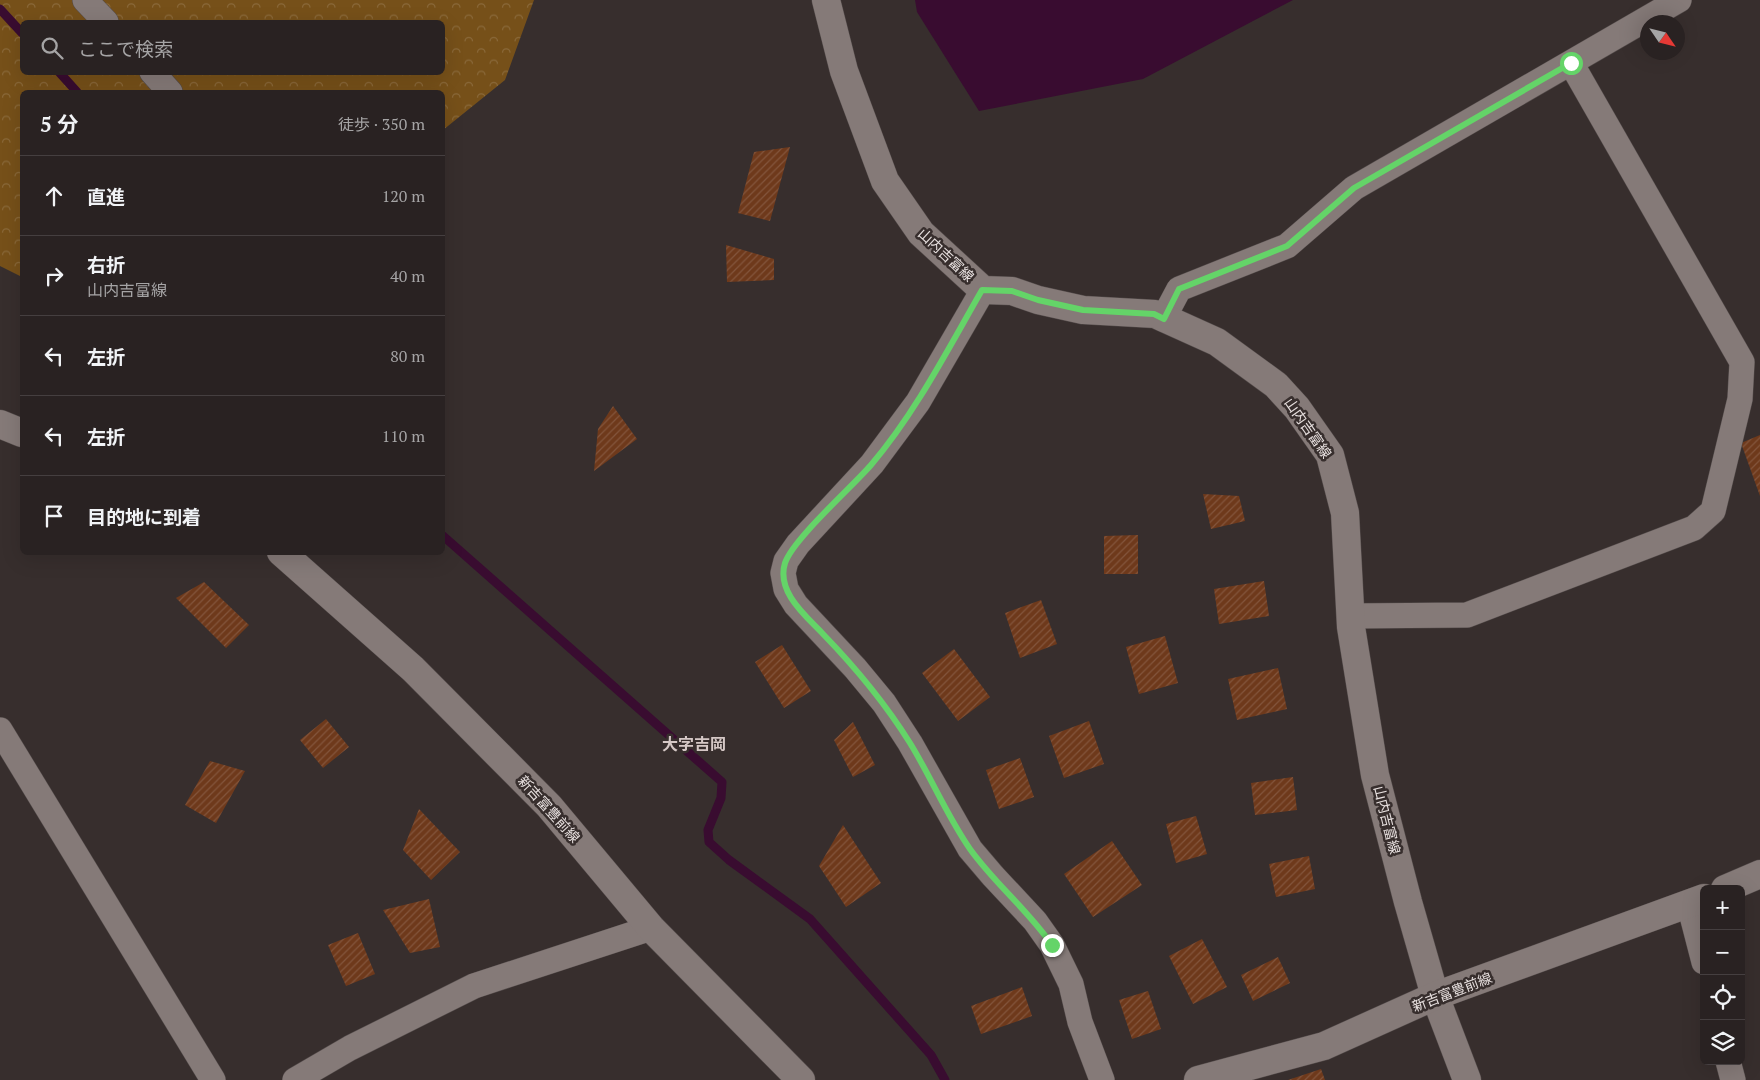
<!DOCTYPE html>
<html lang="ja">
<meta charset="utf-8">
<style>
:root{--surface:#292222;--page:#352f2f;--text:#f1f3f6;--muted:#a5a4a5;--line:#453f40}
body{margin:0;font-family:"PT Serif","Noto Sans JP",serif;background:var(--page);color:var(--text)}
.controls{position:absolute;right:15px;bottom:15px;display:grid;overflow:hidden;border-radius:8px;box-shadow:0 5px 20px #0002}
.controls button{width:45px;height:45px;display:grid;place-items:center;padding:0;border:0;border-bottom:1px solid var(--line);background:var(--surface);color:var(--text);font:25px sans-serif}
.compass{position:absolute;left:1640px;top:15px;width:45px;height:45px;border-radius:50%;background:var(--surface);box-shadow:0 5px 20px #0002;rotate:125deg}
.stop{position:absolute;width:15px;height:15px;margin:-11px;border:4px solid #64d468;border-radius:50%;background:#fff}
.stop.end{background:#64d468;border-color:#fff;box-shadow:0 1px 5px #0008}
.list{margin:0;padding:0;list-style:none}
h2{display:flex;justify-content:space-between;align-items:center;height:65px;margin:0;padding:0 20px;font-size:21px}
h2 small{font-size:16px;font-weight:400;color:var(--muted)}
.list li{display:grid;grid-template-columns:32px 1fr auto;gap:15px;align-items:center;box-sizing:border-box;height:80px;padding:0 20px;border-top:1px solid var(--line)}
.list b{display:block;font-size:19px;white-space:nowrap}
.list p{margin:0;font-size:16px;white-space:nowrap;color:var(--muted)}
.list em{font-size:16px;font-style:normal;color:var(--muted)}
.icon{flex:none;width:28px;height:28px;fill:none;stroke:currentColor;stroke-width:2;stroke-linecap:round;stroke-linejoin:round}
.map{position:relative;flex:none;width:1760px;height:1080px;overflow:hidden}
.search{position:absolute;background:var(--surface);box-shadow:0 5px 20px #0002;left:20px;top:20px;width:425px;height:55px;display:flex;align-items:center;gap:12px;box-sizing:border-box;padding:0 18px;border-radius:8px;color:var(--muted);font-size:19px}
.panel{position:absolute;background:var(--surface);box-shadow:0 5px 20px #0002;left:20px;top:90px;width:425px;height:465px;border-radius:8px}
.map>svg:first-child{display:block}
.forest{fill:url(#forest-crowns);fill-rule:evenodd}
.water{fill:#390c30}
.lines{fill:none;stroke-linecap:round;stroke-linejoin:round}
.stream{stroke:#390c30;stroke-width:9}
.building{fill:url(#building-hatch)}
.minor-casing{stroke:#534b4a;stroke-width:26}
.secondary-casing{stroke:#534b4a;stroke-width:29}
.minor{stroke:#857a78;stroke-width:25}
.secondary{stroke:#857a78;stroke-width:28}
.route{stroke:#64d468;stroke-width:6}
.labels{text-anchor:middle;stroke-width:5;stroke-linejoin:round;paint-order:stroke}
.street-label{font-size:14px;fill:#e8e1e0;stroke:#372e2d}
.quarter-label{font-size:16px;font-weight:bold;fill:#d5c8c6;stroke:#372e2d}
</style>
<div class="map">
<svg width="1760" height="1080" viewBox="0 0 1760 1080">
<defs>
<pattern id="forest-crowns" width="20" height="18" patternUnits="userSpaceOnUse" patternTransform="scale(1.25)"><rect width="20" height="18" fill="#765019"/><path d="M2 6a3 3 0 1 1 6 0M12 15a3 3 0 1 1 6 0" fill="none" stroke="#8a693a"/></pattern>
<pattern id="building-hatch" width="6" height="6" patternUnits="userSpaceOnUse" patternTransform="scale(1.25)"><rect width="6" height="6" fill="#6e391b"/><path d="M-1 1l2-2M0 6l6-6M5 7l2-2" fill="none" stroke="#83553c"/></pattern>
</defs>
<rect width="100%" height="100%" fill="#372e2d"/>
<path class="forest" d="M0 0H534L505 80 443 130 442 92H22V277L0 266ZM22 22H442V72H22Z"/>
<path class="water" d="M915 0H1293L1143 79 979 111 917 12Z"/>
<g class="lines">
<g class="stream">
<path d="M0 9 22 33"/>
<path d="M59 72 77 92"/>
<path d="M442 535 722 782 721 798 708 830 709 842 729 860 810 919 931 1055 945 1080"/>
</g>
</g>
<g class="building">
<path d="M790 147 770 221 738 213 754 152Z"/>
<path d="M726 245 774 259V280L727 282Z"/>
<path d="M613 406 637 439 594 471 598 429Z"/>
<path d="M1760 435V496L1741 443Z"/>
<path d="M1203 494 1239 496 1245 521 1211 529Z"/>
<path d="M1138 535V574H1104V536Z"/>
<path d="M1264 581 1269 616 1219 624 1214 589Z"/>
<path d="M204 582 249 625 226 648 176 598Z"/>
<path d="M1041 600 1057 644 1020 658 1005 613Z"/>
<path d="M1165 636 1178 683 1139 694 1126 647Z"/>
<path d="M782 645 811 691 784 708 755 662Z"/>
<path d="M954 649 990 697 958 721 922 673Z"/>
<path d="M1278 668 1287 709 1237 720 1228 679Z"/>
<path d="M326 719 349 747 323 768 300 740Z"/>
<path d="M1089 721 1104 764 1064 778 1049 736Z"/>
<path d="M853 722 875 765 853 777 834 740Z"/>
<path d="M1020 758 1034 797 999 809 986 770Z"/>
<path d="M210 761 245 771 216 823 185 805Z"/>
<path d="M1293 777 1297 810 1255 815 1251 783Z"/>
<path d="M419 809 460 852 431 880 403 850Z"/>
<path d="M1196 816 1207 854 1176 863 1166 824Z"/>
<path d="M843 825 881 883 846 907 819 866Z"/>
<path d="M1112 841 1142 885 1093 917 1064 874Z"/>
<path d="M1309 856 1315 889 1276 897 1269 864Z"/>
<path d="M429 899 440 947 410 953 383 910Z"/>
<path d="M358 933 375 974 346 986 328 945Z"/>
<path d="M1202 939 1227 987 1193 1004 1169 956Z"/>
<path d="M1278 957 1290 983 1253 1001 1241 975Z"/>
<path d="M1022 987 1032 1016 981 1034 971 1006Z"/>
<path d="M1148 991 1161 1029 1132 1039 1119 1000Z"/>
<path d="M1321 1069 1325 1080H1288Z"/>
</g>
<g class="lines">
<g class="minor-casing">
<g id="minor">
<path d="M85 0 106 22"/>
<path d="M152 72 170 92"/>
<path d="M983 290 918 402 872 464 798 544 786 561 783 573 786 589 796 605 855 668 884 703 910 743 970 849 993 876 1035 921 1052 945 1071 984 1080 1022 1102 1080"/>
<path d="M1163 319 1179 289 1287 246 1354 188 1679 0"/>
<path d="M1350 616 1467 615 1694 528 1713 511 1740 399 1742 362 1571 63"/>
<path d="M0 730 213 1080"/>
<path d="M1689 904 1704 962"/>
<path d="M1728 1061 1733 1080"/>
<path d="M295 1080 350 1048 474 986 651 928"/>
</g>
</g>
<g class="secondary-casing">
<g id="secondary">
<path d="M826 0 844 71 885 181 921 233 983 290 1012 291 1038 300 1083 310 1155 314 1217 342 1276 385 1297 408 1330 455 1345 513 1351 627 1375 775 1408 902 1435 996 1467 1080"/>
<path d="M0 424 22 433"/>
<path d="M281 552 413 669 549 806 651 928 801 1080"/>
<path d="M1725 889 1760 874"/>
<path d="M1198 1080 1324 1046 1435 996 1704 898"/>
</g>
</g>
<use href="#minor" class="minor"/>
<use href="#secondary" class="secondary"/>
</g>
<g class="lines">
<path class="route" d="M1052 945C1028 910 995 884 970 849 947 816 931 777 910 743 885 703 856 668 823 634 806 616 776 592 785 563 793 539 852 487 871 465 916 412 948 349 982 290L1012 291 1038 300 1083 310 1154 314 1164 319 1179 289 1287 246 1354 188 1571 63"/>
</g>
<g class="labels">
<g class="street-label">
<text transform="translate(946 255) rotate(43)" y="5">山内吉富線</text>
<text transform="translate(1308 428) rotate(55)" y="5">山内吉富線</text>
<text transform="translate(549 809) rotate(48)" y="5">新吉富豊前線</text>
<text transform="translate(1387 820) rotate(76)" y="5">山内吉富線</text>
<text transform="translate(1452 992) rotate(-21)" y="5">新吉富豊前線</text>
</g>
<g class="quarter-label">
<text x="694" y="750">大字吉岡</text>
</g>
</g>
</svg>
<div class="controls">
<button>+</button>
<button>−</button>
<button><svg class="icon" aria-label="locate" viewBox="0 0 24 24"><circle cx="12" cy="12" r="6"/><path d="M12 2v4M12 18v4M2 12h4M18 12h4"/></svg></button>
<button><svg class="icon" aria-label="layers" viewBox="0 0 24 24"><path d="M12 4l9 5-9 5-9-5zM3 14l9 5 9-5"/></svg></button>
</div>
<svg class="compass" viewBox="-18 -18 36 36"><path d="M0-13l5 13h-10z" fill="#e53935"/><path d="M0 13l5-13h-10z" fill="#a5a4a5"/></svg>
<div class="stop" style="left:1571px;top:63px"></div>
<div class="stop end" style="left:1052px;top:945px"></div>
<div class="search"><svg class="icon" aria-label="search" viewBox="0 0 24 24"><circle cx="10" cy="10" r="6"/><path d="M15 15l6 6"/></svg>ここで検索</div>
<section class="panel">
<h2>5 分<small>徒歩 · 350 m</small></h2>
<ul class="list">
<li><svg class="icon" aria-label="ahead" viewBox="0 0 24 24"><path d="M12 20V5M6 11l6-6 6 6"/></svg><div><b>直進</b></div><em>120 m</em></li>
<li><svg class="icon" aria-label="right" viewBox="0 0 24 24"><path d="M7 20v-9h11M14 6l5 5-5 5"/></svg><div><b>右折</b><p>山内吉富線</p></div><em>40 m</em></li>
<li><svg class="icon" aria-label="left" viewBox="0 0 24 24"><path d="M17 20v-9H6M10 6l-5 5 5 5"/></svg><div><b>左折</b></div><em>80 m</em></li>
<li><svg class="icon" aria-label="left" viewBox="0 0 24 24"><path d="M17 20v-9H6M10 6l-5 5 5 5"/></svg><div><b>左折</b></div><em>110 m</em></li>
<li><svg class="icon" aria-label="arrive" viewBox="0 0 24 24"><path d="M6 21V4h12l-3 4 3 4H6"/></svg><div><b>目的地に到着</b></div></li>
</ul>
</section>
</div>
